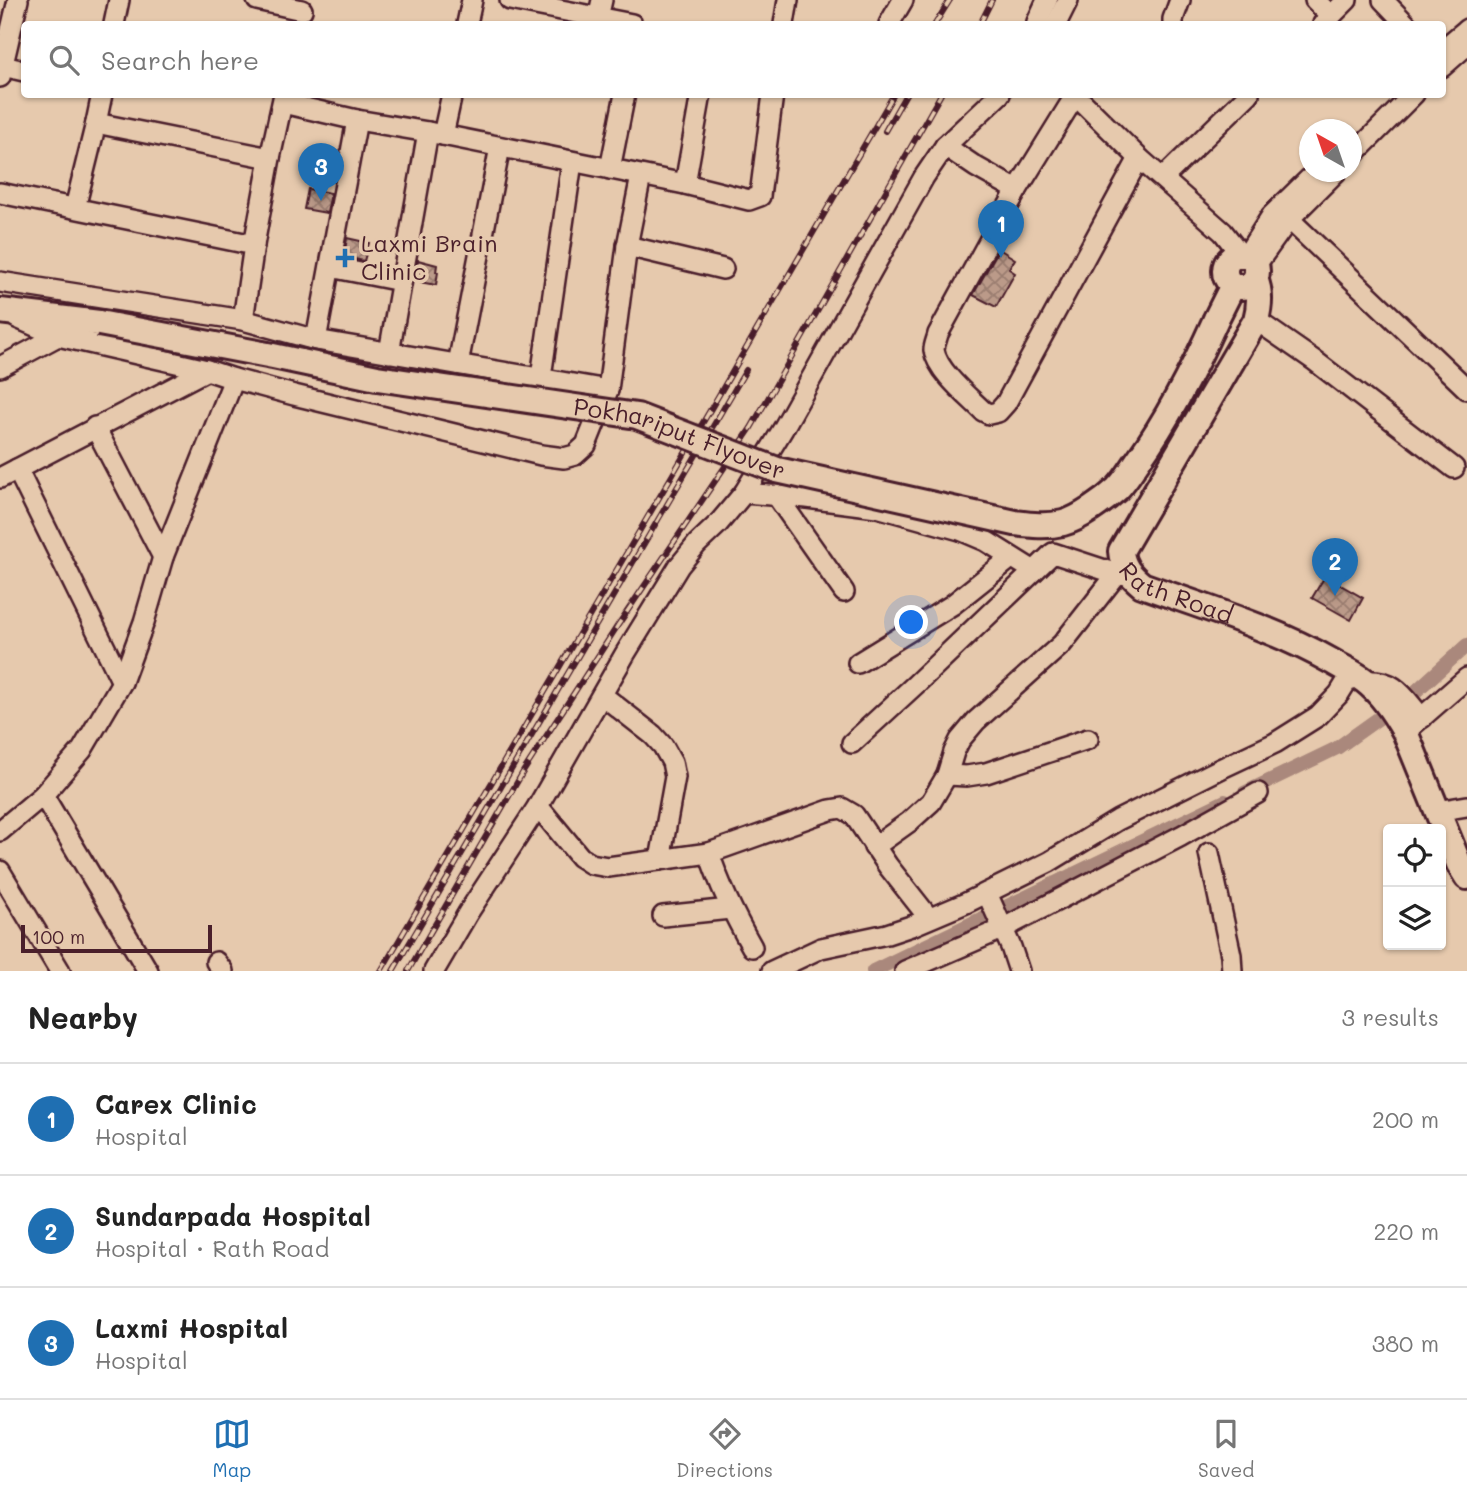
<!DOCTYPE html>
<meta charset="utf-8">
<style>
:root{--surface:#fff;--page:#f2f2f2;--text:#222;--muted:#767676;--line:#e0e0e0;--accent:#1f6fb2}
body{margin:0;font-family:Mali,sans-serif;background:var(--page);color:var(--text)}
.controls{position:absolute;right:21px;bottom:21px;display:grid;overflow:hidden;border-radius:7px;box-shadow:0 2px 5px #0004}
.controls button{width:63px;height:63px;display:grid;place-items:center;padding:0;border:0;border-bottom:2px solid var(--line);background:var(--surface);color:var(--text);font:35px sans-serif}
.compass{position:absolute;left:1299px;top:119px;width:63px;height:63px;border-radius:50%;background:var(--surface);box-shadow:0 2px 5px #0004;rotate:320deg}
.scale{position:absolute;left:21px;bottom:18px;width:191px;box-sizing:border-box;padding-left:7px;border:4px solid #4a1f2b;border-top:0;font-size:19px;line-height:24px;white-space:nowrap;color:#4a1f2b;-webkit-text-stroke:5px #e6c9ad;paint-order:stroke}
.you{position:absolute;left:912px;top:623px;width:24px;height:24px;margin:-18px;border:5px solid #fff;border-radius:50%;background:#1a73e8;box-shadow:0 0 0 10px #1a73e833}
.badge{display:grid;place-items:center;width:46px;height:46px;border-radius:50%;background:var(--accent);color:#fff;font-size:23px;font-weight:700}
.pin{position:absolute;translate:-50% -58px;filter:drop-shadow(0 2px 4px #0008)}
.pin::after{content:'';position:absolute;top:37px;width:24px;height:21px;background:inherit;clip-path:polygon(0 0,100% 0,50% 100%)}
.list{margin:0;padding:0;list-style:none}
h2{display:flex;justify-content:space-between;align-items:center;height:91px;margin:0;padding:0 28px;font-size:30px}
h2 small{font-size:23px;font-weight:400;color:var(--muted)}
.list li{display:grid;grid-template-columns:46px 1fr auto;gap:21px;align-items:center;box-sizing:border-box;height:112px;padding:0 28px;border-top:2px solid var(--line)}
.list b{display:block;font-size:26px;white-space:nowrap}
.list p{margin:0;font-size:23px;white-space:nowrap;color:var(--muted)}
.list em{font-size:23px;font-style:normal;color:var(--muted)}
.icon{flex:none;width:38px;height:38px;fill:none;stroke:currentColor;stroke-width:2;stroke-linecap:round;stroke-linejoin:round}
.map{position:relative;flex:none;width:1467px;height:971px;overflow:hidden}
.search{position:absolute;background:var(--surface);box-shadow:0 2px 5px #0004;left:21px;right:21px;top:21px;height:77px;display:flex;align-items:center;gap:18px;box-sizing:border-box;padding:0 24px;border-radius:7px;color:var(--muted);font-size:26px}
.sheet{height:427px;background:var(--surface)}
nav{display:flex;justify-content:space-around;align-items:center;box-sizing:border-box;height:98px;border-top:2px solid var(--line);background:var(--surface);font-size:19px;color:var(--muted)}
nav a{display:grid;justify-items:center;gap:4px}
nav .on{color:var(--accent)}
.map>svg:first-child{display:block}
.lines{fill:none;stroke-linecap:round;stroke-linejoin:round}
.canal{stroke:#aa887c;stroke-width:14}
.building{fill:url(#building-cross-hatch);stroke:#4a1f2b;stroke-width:2}
.minor-casing{stroke:#4a1f2b;stroke-width:24}
.major-casing{stroke:#4a1f2b;stroke-width:30}
.minor{stroke:#e6c9ad;stroke-width:19}
.major{stroke:#e6c9ad;stroke-width:24}
.rail-casing{stroke:#4a1f2b;stroke-width:6}
.rail{stroke:#e6c9ad;stroke-width:3.5;stroke-dasharray:10;stroke-linecap:butt}
.major-bridge-casing{stroke:#4a1f2b;stroke-width:30;stroke-linecap:butt}
.major-bridge{stroke:#e6c9ad;stroke-width:24}
.poi-dot{fill:#1f6fb2;stroke:#e6c9ad;stroke-width:2.5}
.labels{text-anchor:middle;stroke-width:7;stroke-linejoin:round;paint-order:stroke}
.poi-label{font-size:24px;fill:#4a1f2b;stroke:#e6c9ad;text-anchor:start}
.street-label{font-size:24px;fill:#4a1f2b;stroke:#e6c9ad}
</style>
<div class="map">
<svg width="1467" height="971" viewBox="0 0 1467 971">
<defs>
<pattern id="building-cross-hatch" width="8" height="8" patternUnits="userSpaceOnUse" patternTransform="scale(1.75)"><rect width="8" height="8" fill="#bb9a89"/><path d="M0 0l8 8M0 8l8-8" fill="none" stroke="#9a7d70"/></pattern>
</defs>
<rect width="100%" height="100%" fill="#e6c9ad"/>
<filter id="ink" filterUnits="userSpaceOnUse"><feTurbulence type="fractalNoise" baseFrequency=".0143" numOctaves="2"/><feDisplacementMap in="SourceGraphic" scale="14" xChannelSelector="R" yChannelSelector="G"/><feConvolveMatrix kernelMatrix="1 2 1 2 8 2 1 2 1" color-interpolation-filters="sRGB"/></filter>
<g filter="url(#ink)">
<g class="lines">
<g class="canal">
<path d="M1244 793 1337 748 1414 693 1467 645"/>
<path d="M873 971 1225 801"/>
</g>
</g>
<g class="building">
<path d="M308 189 331 193 327 213 304 209Z"/>
<path d="M347 238 369 243 364 261 344 257Z"/>
<path d="M999 249 1015 259 1009 269 1015 273 996 307 973 295Z"/>
<path d="M418 260 437 265 436 272H438L436 285 414 281Z"/>
<path d="M1325 576 1363 598 1351 620 1312 598Z"/>
</g>
<g class="lines">
<g class="minor-casing">
<g id="minor">
<path d="M257 0 302 10"/>
<path d="M510 0 632 24"/>
<path d="M1315 0 1331 16"/>
<path d="M1383 0 1406 24"/>
<path d="M598 18 602 0"/>
<path d="M114 24 119 0"/>
<path d="M467 24 472 0"/>
<path d="M784 24 788 0"/>
<path d="M889 24 903 0"/>
<path d="M1038 24 1037 22 1047 0"/>
<path d="M1056 24 1068 0"/>
<path d="M1173 24V19L1180 0"/>
<path d="M1323 24 1347 0"/>
<path d="M1443 49 1467 29"/>
<path d="M3 66 24 71"/>
<path d="M1442 67 1467 45"/>
<path d="M0 77 18 0"/>
<path d="M1074 94 1139 158 1223 232 1241 255"/>
<path d="M1075 96 1017 190 938 334C937 339 934 345 934 350 937 371 969 397 983 411L989 414 998 412 1006 403 1139 158"/>
<path d="M283 103 357 120 428 132 685 184 749 200 760 196 773 94"/>
<path d="M96 123 270 158"/>
<path d="M443 135 452 94"/>
<path d="M945 146 976 167 1017 190"/>
<path d="M1352 156 1414 94"/>
<path d="M610 169 625 94"/>
<path d="M1163 178 1249 94"/>
<path d="M685 184 701 94"/>
<path d="M0 193 254 245"/>
<path d="M75 208 96 123 102 94"/>
<path d="M1289 219 1467 389"/>
<path d="M627 246 723 269"/>
<path d="M1246 256 1272 215 1316 172"/>
<path d="M1256 265 1289 219 1336 172"/>
<path d="M330 267 401 281"/>
<path d="M0 282 243 320 316 340 608 390"/>
<path d="M243 320 254 245 270 158 284 94"/>
<path d="M1256 320 1315 361 1454 468"/>
<path d="M58 336 207 370 234 379 294 395 541 455 564 458 575 455 586 445 608 390 627 246 641 176"/>
<path d="M316 340 357 120"/>
<path d="M389 353 428 132"/>
<path d="M458 364 500 147"/>
<path d="M0 367 58 336 17 318"/>
<path d="M541 377 572 162"/>
<path d="M95 427 163 557"/>
<path d="M17 469 122 682"/>
<path d="M0 478 207 370"/>
<path d="M744 493 807 498 877 507 960 530 986 541 1034 571"/>
<path d="M776 495 844 592"/>
<path d="M858 663 952 605 1011 558"/>
<path d="M1365 681C1396 679 1403 696 1422 718"/>
<path d="M602 695 653 735 663 746 672 762 675 777 660 860"/>
<path d="M1405 732 1467 678"/>
<path d="M852 743 915 685 1053 553 1117 574 1129 575"/>
<path d="M947 775 967 776 986 773 1088 739"/>
<path d="M43 795 148 971"/>
<path d="M538 806 580 857 591 864 608 867 709 853 830 810 842 808 854 815 888 866 929 918"/>
<path d="M1437 811 1467 806"/>
<path d="M0 831 43 795 82 750 122 682 144 622 163 557 234 379"/>
<path d="M874 847 909 822 931 802 947 775 954 752 960 740 976 721 1062 644 1117 574"/>
<path d="M709 853C720 887 735 917 752 947"/>
<path d="M1209 853 1231 955 1232 971"/>
<path d="M0 871 60 971"/>
<path d="M987 893 1011 947 1019 971"/>
<path d="M663 916 730 909"/>
<path d="M216 962 223 971"/>
<path d="M434 971 468 913 538 806 625 654 679 566 697 544 718 524 744 493 783 429 924 177 945 146 1000 94"/>
<path d="M772 971 821 948 887 934 914 925 966 903 1049 862 1118 820 1222 768 1275 743 1318 716 1339 694 1352 673"/>
<path d="M905 971 1002 929 1181 836 1258 793"/>
</g>
</g>
<g class="major-casing">
<g id="major">
<circle cx="1241" cy="271" r="16"/>
<path id="s1" d="M1255 279C1261 292 1260 305 1256 320L1121 551C1122 566 1130 575 1142 585 1206 608 1273 628 1333 662 1343 668 1356 674 1365 681 1382 694 1395 714 1405 732L1459 864 1467 877"/>
<path d="M0 311 99 323"/>
<path d="M1216 319 1233 285"/>
</g>
</g>
<use href="#minor" class="minor"/>
<use href="#major" class="major"/>
<g class="rail-casing">
<g id="rail">
<path d="M935 24 950 0"/>
<path d="M980 24 992 0"/>
<path d="M885 131 906 94"/>
<path d="M381 971 670 479 894 94"/>
<path d="M393 971 746 370"/>
<path d="M408 971 523 772 618 625 751 428 941 94"/>
</g>
</g>
<use href="#rail" class="rail"/>
<g class="major-bridge-casing">
<g id="major-bridge">
<path id="s2" d="M99 323 273 356 377 378 637 416 777 470 1015 523C1031 525 1046 527 1063 523 1079 519 1104 501 1117 489 1125 481 1132 469 1139 459 1170 416 1194 368 1216 319"/>
</g>
</g>
<use href="#major-bridge" class="major-bridge"/>
</g>
</g>
<path class="poi-dot" d="M341.5 247.5h7v7h7v7h-7v7h-7v-7h-7v-7h7z"/>
<g class="labels">
<g class="poi-label">
<text x="361" y="252">Laxmi Brain<tspan x="361" dy="28">Clinic</tspan></text>
</g>
<g class="street-label">
<text dy="8" stroke="none"><textPath href="#s2" startOffset="593">Pokhariput Flyover</textPath></text>
<text dy="8" stroke="none"><textPath href="#s1" startOffset="385">Rath Road</textPath></text>
</g>
</g>
</svg>
<div class="controls">
<button><svg class="icon" aria-label="locate" viewBox="0 0 24 24"><circle cx="12" cy="12" r="6"/><path d="M12 2v4M12 18v4M2 12h4M18 12h4"/></svg></button>
<button><svg class="icon" aria-label="layers" viewBox="0 0 24 24"><path d="M12 4l9 5-9 5-9-5zM3 14l9 5 9-5"/></svg></button>
</div>
<svg class="compass" viewBox="-18 -18 36 36"><path d="M0-13l5 13h-10z" fill="#e53935"/><path d="M0 13l5-13h-10z" fill="#767676"/></svg>
<div class="scale">100 m</div>
<div class="you"></div>
<div class="pin badge" style="left:1001px;top:258px">1</div>
<div class="pin badge" style="left:1335px;top:596px">2</div>
<div class="pin badge" style="left:321px;top:201px">3</div>
<div class="search"><svg class="icon" aria-label="search" viewBox="0 0 24 24"><circle cx="10" cy="10" r="6"/><path d="M15 15l6 6"/></svg>Search here</div>
</div>
<section class="sheet">
<h2>Nearby<small>3 results</small></h2>
<ul class="list">
<li><span class="badge">1</span><div><b>Carex Clinic</b><p>Hospital</p></div><em>200 m</em></li>
<li><span class="badge">2</span><div><b>Sundarpada Hospital</b><p>Hospital · Rath Road</p></div><em>220 m</em></li>
<li><span class="badge">3</span><div><b>Laxmi Hospital</b><p>Hospital</p></div><em>380 m</em></li>
</ul>
</section>
<nav>
<a class="on"><svg class="icon" aria-label="map" viewBox="0 0 24 24"><path d="M3 6l6-2 6 2 6-2v14l-6 2-6-2-6 2zM9 4v14M15 6v14"/></svg>Map</a>
<a><svg class="icon" aria-label="directions" viewBox="0 0 24 24"><path d="M12 3l9 9-9 9-9-9zM9 14v-3h6M13 9l2 2-2 2"/></svg>Directions</a>
<a><svg class="icon" aria-label="saved" viewBox="0 0 24 24"><path d="M7 4h10v16l-5-4-5 4z"/></svg>Saved</a>
</nav>
